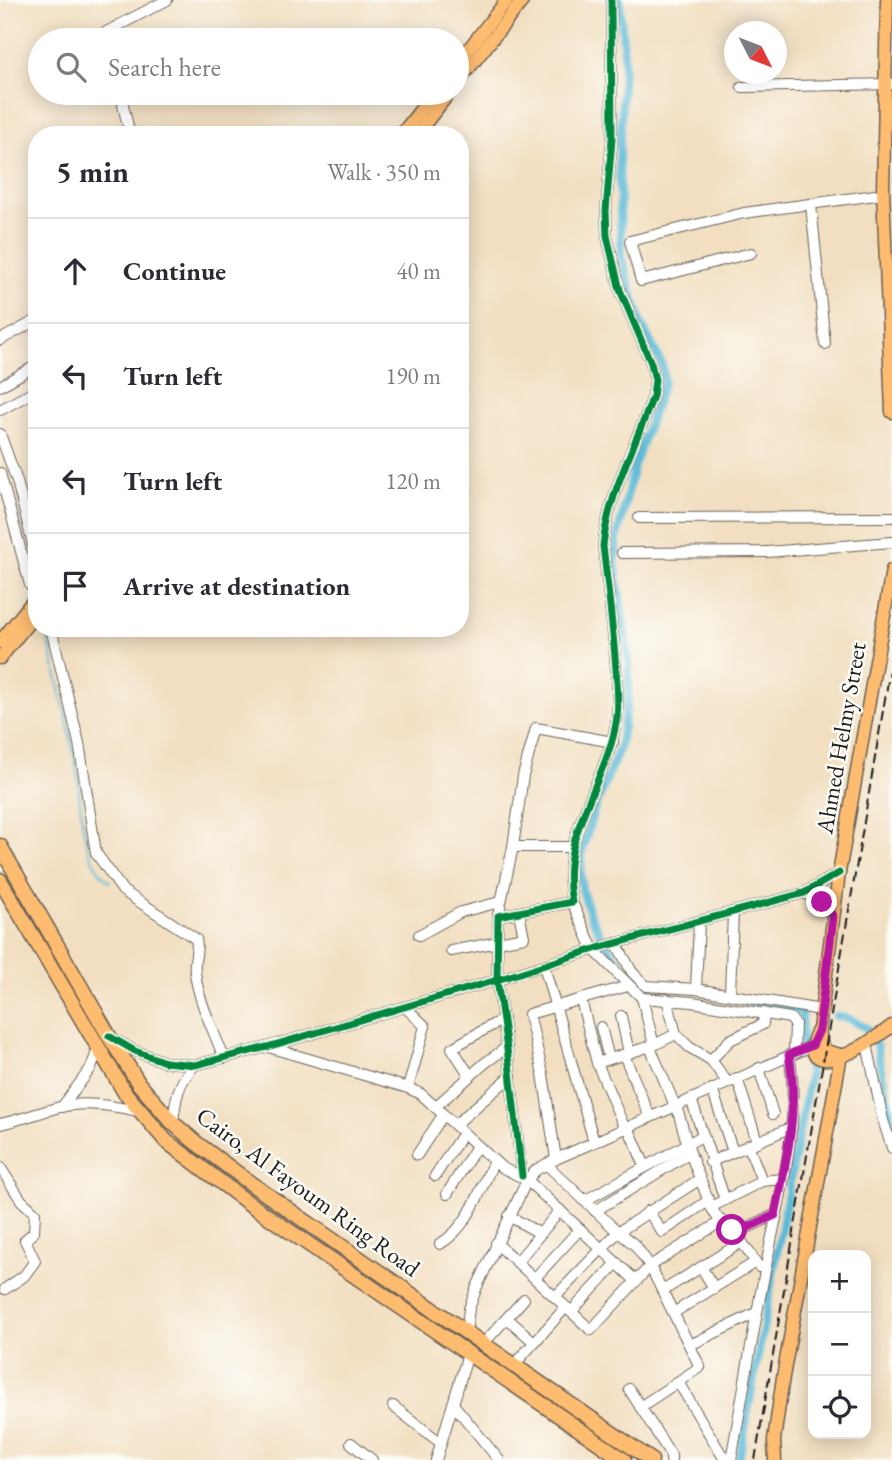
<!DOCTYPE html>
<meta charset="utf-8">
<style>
:root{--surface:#fff;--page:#f7f7f7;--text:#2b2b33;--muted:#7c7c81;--line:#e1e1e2}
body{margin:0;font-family:"EB Garamond",serif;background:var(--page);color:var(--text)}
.controls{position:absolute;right:21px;bottom:21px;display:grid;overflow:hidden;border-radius:14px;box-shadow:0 4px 18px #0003}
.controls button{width:63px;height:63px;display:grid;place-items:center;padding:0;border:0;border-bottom:2px solid var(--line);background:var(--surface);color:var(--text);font:35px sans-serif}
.compass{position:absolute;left:724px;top:21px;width:63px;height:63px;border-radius:50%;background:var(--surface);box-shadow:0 4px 18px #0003;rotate:132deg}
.stop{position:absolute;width:21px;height:21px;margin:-16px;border:5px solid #b5179e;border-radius:50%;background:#fff}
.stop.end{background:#b5179e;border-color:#fff;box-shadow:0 2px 7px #0008}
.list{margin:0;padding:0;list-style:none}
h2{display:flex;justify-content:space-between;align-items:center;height:91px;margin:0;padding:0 28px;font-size:30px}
h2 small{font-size:23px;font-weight:400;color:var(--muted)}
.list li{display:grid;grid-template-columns:46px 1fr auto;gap:21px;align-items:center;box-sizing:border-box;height:105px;padding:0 28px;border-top:2px solid var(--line)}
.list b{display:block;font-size:26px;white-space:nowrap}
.list em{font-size:23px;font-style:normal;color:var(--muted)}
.icon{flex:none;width:38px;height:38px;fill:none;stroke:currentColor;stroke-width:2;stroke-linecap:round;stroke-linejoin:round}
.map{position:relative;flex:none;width:892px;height:1460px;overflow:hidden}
.search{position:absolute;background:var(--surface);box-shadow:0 4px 18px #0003;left:28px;top:28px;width:441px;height:77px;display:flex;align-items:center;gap:18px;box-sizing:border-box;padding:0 24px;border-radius:38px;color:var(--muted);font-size:26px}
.panel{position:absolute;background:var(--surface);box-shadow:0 4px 18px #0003;left:28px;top:126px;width:441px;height:511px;border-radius:28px}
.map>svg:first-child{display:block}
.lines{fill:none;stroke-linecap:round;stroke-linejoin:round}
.stream{stroke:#59bad8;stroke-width:2}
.canal{stroke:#59bad8;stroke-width:8}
.minor-casing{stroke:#676056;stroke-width:12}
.major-casing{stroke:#676056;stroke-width:15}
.highway-casing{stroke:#676056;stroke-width:17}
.minor{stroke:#fff;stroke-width:10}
.major{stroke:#febc70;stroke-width:12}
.highway{stroke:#febc70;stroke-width:14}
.rail{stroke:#1c1c1c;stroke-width:2;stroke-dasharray:10 5;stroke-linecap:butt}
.cycleway-casing{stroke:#fdfcf7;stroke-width:11}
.cycleway{stroke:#00873e;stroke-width:7}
.route{stroke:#b5179e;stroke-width:9}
.labels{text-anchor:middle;stroke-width:5;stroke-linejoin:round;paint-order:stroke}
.street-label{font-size:24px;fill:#1c1c1c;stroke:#fdfcf7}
</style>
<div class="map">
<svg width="892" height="1460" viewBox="0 0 892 1460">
<rect width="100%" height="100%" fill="#fdfcf7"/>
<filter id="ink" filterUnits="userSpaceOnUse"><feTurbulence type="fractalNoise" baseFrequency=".0143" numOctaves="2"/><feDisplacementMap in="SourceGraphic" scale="14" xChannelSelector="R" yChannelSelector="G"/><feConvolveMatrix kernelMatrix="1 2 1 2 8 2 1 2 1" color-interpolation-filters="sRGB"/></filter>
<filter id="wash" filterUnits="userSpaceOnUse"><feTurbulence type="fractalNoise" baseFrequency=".00686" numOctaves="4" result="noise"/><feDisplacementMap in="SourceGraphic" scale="28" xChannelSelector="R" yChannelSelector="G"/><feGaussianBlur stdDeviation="1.57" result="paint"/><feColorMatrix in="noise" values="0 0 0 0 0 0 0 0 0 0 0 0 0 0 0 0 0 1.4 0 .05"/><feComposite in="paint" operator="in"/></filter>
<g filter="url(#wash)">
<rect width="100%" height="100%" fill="#f2dfc1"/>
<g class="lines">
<path class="stream" d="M45 628C57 675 69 723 77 771 82 805 79 859 110 882"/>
<g class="canal">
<path d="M620 0 624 59 619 161 621 256 641 323 662 364 664 381 634 466 617 538 615 562 629 664 628 698 619 749 594 811 582 851 581 872 582 890 591 917 606 945 639 988 650 989"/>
<path d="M836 1016 850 1019 868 1029"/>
<path d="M876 1044 892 1122"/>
<path d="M739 1460 810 1073 802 1041V1012L746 1002"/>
</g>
</g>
</g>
<g filter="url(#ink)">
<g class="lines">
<g class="minor-casing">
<g id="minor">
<path d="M91 40 167 0"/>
<path d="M742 87 892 84"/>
<path d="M123 93V105L130 135"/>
<path d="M811 205 825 344"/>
<path d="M751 253 641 281 630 241 744 213 883 194"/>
<path d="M0 340 37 320"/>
<path d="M0 386 37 365"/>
<path d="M0 410 37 390"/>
<path d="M0 434 17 481 37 561"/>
<path d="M0 473 30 585 37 595"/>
<path d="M639 518 892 517"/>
<path d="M622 553 767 552 892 542"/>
<path d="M51 628 79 743 96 853 123 891 196 939C199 950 193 961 195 972 198 1001 214 1031 224 1058"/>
<path d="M513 847H573"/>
<path d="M804 893 822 903 833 917"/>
<path d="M572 902 593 949 642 998 692 1002 790 1018 795 1024 794 1053"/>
<path d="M498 916 513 847 523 776 536 728 613 742"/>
<path d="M419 935 461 912 500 902"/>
<path d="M616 943 632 972 646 986 696 989 821 1010"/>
<path d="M451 951 524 937 519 913"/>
<path d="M544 966 594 1142"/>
<path d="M696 989 699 922"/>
<path d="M730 994 733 912"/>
<path d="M642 998 654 1045"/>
<path d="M581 1000 597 1063 625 1129"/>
<path d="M405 1007 425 1026 408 1088"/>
<path d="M621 1016 629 1053"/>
<path d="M601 1027 609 1059"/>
<path d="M676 1034 689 1047 711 1060"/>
<path d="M112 1038 135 1051 165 1062 195 1065 267 1047 497 980 598 948 804 893 839 873"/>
<path d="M867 1044 883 1120 892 1148"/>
<path d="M268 1047 408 1088 421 1094 501 1167 527 1180 636 1281"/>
<path d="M650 1047 679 1115 690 1153 711 1207 717 1217 742 1242 664 1290"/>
<path d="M624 1055 650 1117"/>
<path d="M597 1063 654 1045 676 1034 667 999"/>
<path d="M759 1068 773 1114"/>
<path d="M470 1076 452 1048 503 1019"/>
<path d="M737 1078 757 1141"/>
<path d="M727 1082 711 1060 730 1040 763 1024 764 1013"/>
<path d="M712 1089 733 1152"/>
<path d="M691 1099 725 1200"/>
<path d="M62 1107 91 1068 98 1049"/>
<path d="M435 1107 485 1063 507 1047"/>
<path d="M173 1123C175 1101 178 1081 195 1065"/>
<path d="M0 1124C21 1120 40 1112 60 1107 85 1101 113 1106 138 1111"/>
<path d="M455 1125 511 1076"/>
<path d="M628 1127 645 1166"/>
<path d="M748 1145 762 1181"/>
<path d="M417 1155 443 1115"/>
<path d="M556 1159 543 1074 529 1014 628 986"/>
<path d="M710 1162 792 1127"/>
<path d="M0 1167 21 1200 35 1213 34 1232 25 1240 35 1261 24 1276 5 1289"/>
<path d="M435 1176 463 1133"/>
<path d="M522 1176 509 1063 497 980 498 916 572 902C557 835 609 780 617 717 619 701 617 684 616 669 613 628 608 587 603 546 608 494 636 445 653 396L655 380 651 363 620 290 607 236 606 211 612 139 611 0"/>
<path d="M447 1194 477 1146"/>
<path d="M584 1201 702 1136"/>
<path d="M711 1207 762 1181 782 1179"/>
<path d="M595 1211 690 1153"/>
<path d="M648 1211 662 1232 708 1201"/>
<path d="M509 1216 539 1233"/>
<path d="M736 1233 775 1215"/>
<path d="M742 1242 759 1267"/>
<path d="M496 1243 591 1330 650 1266 635 1245 618 1232 546 1164"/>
<path d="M440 1244C469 1227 480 1190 494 1161"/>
<path d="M517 1262 560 1210"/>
<path d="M701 1267 714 1288"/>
<path d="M535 1278 580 1229"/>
<path d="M555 1297 618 1232 700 1179"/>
<path d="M571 1312 617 1263"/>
<path d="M675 1312 754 1263"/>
<path d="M507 1318 534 1342"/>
<path d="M466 1332 469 1309 476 1289 527 1180 536 1170 556 1159 816 1044"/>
<path d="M483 1344 524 1299"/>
<path d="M690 1345 756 1313"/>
<path d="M514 1365 566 1307"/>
<path d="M678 1382 725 1460"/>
<path d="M629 1389 671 1455V1460"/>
<path d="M453 1404 499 1460"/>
<path d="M393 1406 441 1443"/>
<path d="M640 1407 700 1367 650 1266 722 1221"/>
<path d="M351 1443 372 1460"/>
<path d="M436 1460 468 1354"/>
<path d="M731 1460C743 1395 753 1330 766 1266 779 1197 802 1125 789 1055"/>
</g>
</g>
<g class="major-casing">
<g id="major">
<path d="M887 0 883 190 892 412"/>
<path d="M457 64 507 0"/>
<path d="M457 83 523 0"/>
<path d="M401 135 434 93"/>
<path d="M416 135 449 93"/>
<path d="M0 642 37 596"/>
<path d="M0 658 37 612"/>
<path d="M817 1032C813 1040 809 1052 818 1057 837 1068 877 1036 892 1026"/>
<path d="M841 1055 829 1052 822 1047 819 1029 839 873 892 570"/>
<path d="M775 1460 774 1440 783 1377 841 1055"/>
</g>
</g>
<g class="highway-casing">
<g id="highway">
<path d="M0 846 109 1036 139 1084 173 1123 195 1142 253 1185 651 1460"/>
<path d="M0 880 125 1093 166 1141 247 1202 624 1460"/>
</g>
</g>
<use href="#minor" class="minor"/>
<use href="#major" class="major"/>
<use href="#highway" class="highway"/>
<path class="rail" d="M755 1460 892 658"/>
<g class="cycleway-casing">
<g id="cycleway">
<path d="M109 1036 135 1051 165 1062 195 1065 267 1047 497 980 598 948 804 893 839 873"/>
<path d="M522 1176 509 1063 497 980 498 916 572 902C557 835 609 780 617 717 619 701 617 684 616 669 613 628 608 587 603 546 608 494 636 445 653 396L655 380 651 363 620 290 607 236 606 211 612 139 611 0"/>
</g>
</g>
<use href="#cycleway" class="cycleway"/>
</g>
</g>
<g class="lines" filter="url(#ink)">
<path class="route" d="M732 1230 736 1233 775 1215C786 1161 799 1110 789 1055L812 1045 819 1030 833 917 822 902"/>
</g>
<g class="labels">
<g class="street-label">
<text transform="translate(841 738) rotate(-80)" y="8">Ahmed Helmy Street</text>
<text transform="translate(308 1192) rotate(36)" y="8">Cairo, Al Fayoum Ring Road</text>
</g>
</g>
</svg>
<div class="controls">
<button>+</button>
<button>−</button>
<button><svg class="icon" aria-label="locate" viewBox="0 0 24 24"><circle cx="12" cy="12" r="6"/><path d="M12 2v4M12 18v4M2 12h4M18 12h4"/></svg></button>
</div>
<svg class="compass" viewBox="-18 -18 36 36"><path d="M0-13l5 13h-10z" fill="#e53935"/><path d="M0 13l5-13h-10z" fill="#7c7c81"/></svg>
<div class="stop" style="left:732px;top:1230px"></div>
<div class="stop end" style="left:822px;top:902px"></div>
<div class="search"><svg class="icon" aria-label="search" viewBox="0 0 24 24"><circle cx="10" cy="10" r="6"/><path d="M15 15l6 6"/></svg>Search here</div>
<section class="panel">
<h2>5 min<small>Walk · 350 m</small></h2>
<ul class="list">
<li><svg class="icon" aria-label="ahead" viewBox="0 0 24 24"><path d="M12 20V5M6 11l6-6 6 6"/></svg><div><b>Continue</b></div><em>40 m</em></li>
<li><svg class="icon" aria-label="left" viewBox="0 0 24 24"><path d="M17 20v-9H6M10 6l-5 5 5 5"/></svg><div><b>Turn left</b></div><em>190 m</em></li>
<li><svg class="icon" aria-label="left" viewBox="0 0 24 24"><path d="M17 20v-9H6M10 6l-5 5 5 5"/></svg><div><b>Turn left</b></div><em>120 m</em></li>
<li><svg class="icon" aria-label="arrive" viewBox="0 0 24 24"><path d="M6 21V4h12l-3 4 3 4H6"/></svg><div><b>Arrive at destination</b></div></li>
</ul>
</section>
</div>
